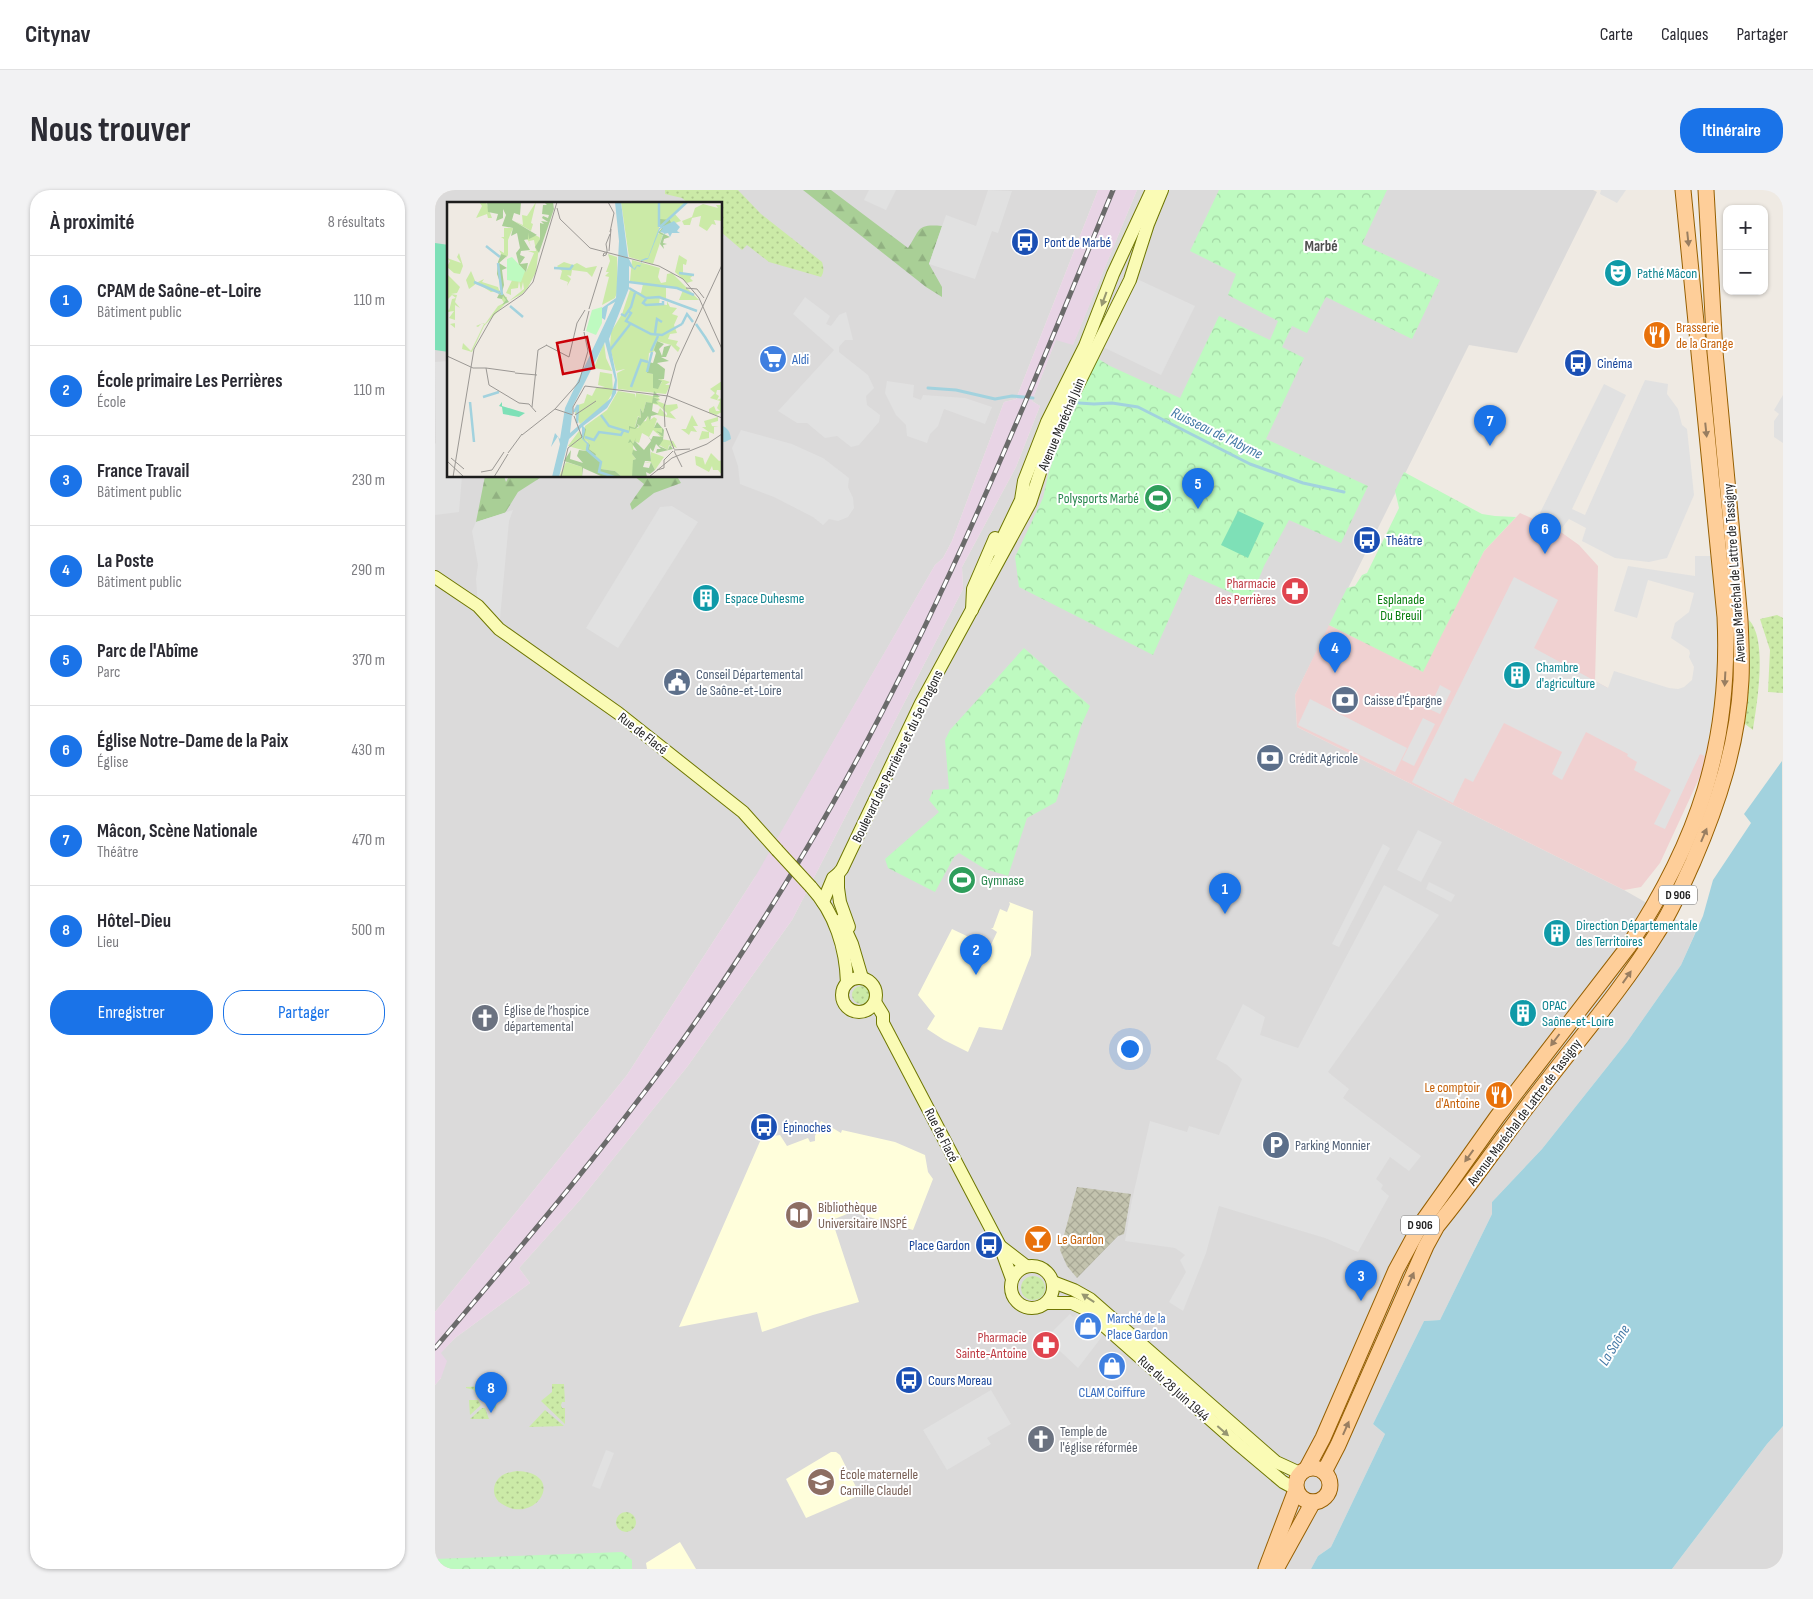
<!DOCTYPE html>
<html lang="fr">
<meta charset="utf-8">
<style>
:root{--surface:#fff;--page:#f2f2f3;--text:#2b2b33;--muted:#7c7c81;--line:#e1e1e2;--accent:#1a73e8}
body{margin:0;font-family:"Sofia Sans Condensed",sans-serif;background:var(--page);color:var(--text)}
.controls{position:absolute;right:15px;top:15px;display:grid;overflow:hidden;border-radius:10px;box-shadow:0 1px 4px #0004}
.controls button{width:45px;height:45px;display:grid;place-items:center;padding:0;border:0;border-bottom:1px solid var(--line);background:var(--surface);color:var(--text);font:25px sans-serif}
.you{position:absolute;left:694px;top:858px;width:18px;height:18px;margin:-12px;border:4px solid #fff;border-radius:50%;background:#1a73e8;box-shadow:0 0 0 8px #1a73e833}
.badge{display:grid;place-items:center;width:32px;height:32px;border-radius:50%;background:var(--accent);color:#fff;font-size:16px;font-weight:700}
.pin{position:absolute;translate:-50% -41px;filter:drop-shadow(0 1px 2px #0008)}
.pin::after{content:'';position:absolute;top:26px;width:18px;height:15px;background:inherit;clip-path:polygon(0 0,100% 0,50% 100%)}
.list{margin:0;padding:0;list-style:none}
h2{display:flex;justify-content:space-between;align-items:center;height:65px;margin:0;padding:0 20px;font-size:21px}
h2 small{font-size:16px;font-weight:400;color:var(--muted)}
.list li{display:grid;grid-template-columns:32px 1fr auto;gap:15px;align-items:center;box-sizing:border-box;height:90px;padding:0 20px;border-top:1px solid var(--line)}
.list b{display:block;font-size:19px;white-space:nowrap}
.list p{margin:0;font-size:16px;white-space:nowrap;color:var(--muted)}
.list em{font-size:16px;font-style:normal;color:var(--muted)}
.actions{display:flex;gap:10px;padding:15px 20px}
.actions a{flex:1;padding:11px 0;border:1px solid var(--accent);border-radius:20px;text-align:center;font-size:18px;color:var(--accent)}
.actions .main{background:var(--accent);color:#fff}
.map{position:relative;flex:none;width:1348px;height:1379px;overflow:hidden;border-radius:20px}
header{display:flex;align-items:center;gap:30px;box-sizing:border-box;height:70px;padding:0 25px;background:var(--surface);border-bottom:1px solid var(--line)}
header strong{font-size:24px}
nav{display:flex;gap:28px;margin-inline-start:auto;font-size:18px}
.intro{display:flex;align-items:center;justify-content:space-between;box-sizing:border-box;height:120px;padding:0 30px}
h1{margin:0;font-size:35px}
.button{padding:12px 22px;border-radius:20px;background:var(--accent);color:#fff;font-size:18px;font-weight:700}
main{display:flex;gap:30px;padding:0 30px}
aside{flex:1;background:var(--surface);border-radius:20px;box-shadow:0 1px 4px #0004}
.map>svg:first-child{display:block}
.residential{fill:#dbdada;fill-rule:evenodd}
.commercial{fill:#f0d1d1}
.education{fill:#fffedb}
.railway{fill:#e8d4e5}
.construction{fill:url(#construction-cross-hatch)}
.grass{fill:url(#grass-dots)}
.forest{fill:url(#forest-firs)}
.park{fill:url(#park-crowns)}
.pitch{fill:#7ee0b7}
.parking{fill:#e1e1e1}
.water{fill:#a2d2de}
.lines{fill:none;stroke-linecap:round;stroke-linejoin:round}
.stream{stroke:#a2d2de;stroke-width:3}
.secondary-casing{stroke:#6e7602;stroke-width:14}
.primary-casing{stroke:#965f00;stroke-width:17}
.secondary{stroke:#fafbb5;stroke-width:12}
.primary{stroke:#fece99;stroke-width:15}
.rail-casing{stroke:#6b6b6b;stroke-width:5}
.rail{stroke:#fff;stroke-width:3;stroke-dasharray:9;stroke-linecap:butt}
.secondary-bridge-casing{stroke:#6e7602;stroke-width:14;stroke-linecap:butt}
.secondary-bridge{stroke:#fafbb5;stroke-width:12}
.oneway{fill:#997e61}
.oneway2{fill:#979771}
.labels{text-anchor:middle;stroke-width:4;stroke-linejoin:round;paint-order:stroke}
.shield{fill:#fff;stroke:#616161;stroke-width:1}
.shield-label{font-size:12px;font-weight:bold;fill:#1d1d1d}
.transit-label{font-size:14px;fill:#164399;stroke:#fff;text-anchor:start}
.culture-label{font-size:14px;fill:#0d838f;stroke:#fff;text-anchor:start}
.food-label{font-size:14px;fill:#c56008;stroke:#fff;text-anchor:start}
.shop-label{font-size:14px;fill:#366cbe;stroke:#fff;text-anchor:start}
.street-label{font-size:14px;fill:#1d1d1d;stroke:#fff}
.leisure-label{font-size:14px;fill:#27864d;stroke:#fff;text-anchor:end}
.health-label{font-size:14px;fill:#be3a42;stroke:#fff;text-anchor:end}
.park-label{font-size:14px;fill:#097e0e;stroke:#fff}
.service-label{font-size:14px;fill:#4e5e75;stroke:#fff;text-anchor:start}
.worship-label{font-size:14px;fill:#5b616d;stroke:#fff;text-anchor:start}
.education-label{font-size:14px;fill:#785e54;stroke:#fff;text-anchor:start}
.neighbourhood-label{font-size:15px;font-weight:bold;fill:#505050;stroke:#fff}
.water-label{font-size:15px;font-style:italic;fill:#457aa7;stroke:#fff}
.inset-river{fill:none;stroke:#a2d2de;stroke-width:2.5}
.inset-road{fill:none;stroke:#9b9894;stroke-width:1}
.view{fill:#ca0008;fill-opacity:0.15;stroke:#ca0008;stroke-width:2.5}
.inset-edge{fill:none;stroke:#1d1d1d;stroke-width:2.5}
</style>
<header>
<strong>Citynav</strong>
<nav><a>Carte</a><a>Calques</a><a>Partager</a></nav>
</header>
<div class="intro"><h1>Nous trouver</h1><a class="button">Itinéraire</a></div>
<main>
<aside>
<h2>À proximité<small>8 résultats</small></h2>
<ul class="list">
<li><span class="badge">1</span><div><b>CPAM de Saône-et-Loire</b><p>Bâtiment public</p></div><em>110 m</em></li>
<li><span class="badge">2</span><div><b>École primaire Les Perrières</b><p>École</p></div><em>110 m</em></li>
<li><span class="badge">3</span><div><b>France Travail</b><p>Bâtiment public</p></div><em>230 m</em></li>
<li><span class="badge">4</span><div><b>La Poste</b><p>Bâtiment public</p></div><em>290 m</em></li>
<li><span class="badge">5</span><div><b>Parc de l'Abîme</b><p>Parc</p></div><em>370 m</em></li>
<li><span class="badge">6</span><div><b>Église Notre-Dame de la Paix</b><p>Église</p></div><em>430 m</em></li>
<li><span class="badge">7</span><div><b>Mâcon, Scène Nationale</b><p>Théâtre</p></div><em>470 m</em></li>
<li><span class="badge">8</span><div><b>Hôtel-Dieu</b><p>Lieu</p></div><em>500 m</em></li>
</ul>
<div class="actions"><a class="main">Enregistrer</a><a>Partager</a></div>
</aside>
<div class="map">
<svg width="1348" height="1379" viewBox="0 0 1348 1379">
<defs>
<pattern id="construction-cross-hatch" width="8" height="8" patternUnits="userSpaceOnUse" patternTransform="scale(1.25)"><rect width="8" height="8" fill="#c3c3ae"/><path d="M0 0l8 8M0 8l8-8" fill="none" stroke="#a7a795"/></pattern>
<pattern id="grass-dots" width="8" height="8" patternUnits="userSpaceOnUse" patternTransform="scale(1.25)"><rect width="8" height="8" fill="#cbeaa7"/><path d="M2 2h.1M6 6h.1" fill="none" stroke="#aec88f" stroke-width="1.8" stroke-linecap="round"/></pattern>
<pattern id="forest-firs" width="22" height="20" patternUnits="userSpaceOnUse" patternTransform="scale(1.25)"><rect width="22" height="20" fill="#a9cf96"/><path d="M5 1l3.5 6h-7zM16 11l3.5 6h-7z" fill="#91b181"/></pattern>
<pattern id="park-crowns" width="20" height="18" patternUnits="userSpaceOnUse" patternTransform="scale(1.25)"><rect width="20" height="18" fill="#befac0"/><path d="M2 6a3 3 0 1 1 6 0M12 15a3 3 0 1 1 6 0" fill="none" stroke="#a3d6a5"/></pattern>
</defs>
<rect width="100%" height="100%" fill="#efeae3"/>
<g class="residential">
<path d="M0 0H663L581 209 569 212 517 351 508 368 500 375 343 648 342 660 320 687 192 885 0 1122ZM14 14H286V286H14Z"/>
<path d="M702 0H1158L1162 2 1082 163 1034 155 860 505 862 537 1189 700 1261 741 1246 775 1192 852 1107 959 1057 1012V1024L1005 1130 989 1131 938 1234 950 1244 896 1357 883 1366 876 1379H0V1195L6 1188 5 1163 20 1148 95 1093 84 1078 145 1010 252 877 357 730 528 399 527 377 581 277 605 216 597 211 621 149 638 154Z"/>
<path d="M1348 1236V1379H1237L1332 1254Z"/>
</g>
<path class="commercial" d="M1085 323 1123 340 1144 355 1163 376 1160 491 1277 554 1267 582 1225 673 1206 697 1189 700 862 537 860 505 894 435 986 480 1049 361Z"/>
<g class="education">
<path d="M574 712 598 721 596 765 567 840 544 837 533 862 509 850 492 839 500 826 483 805 517 739 555 757 562 742 556 738H558L565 719 572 722 575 714Z"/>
<path d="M386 931 406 943 407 940 460 952 490 965 493 982 498 989 478 1040 417 1022 397 1030 424 1112 378 1125 327 1142 322 1122 244 1137 330 940 339 946 345 945 352 956 373 948 375 952 380 951V946Z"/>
<path d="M396 1262H401L405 1265 425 1305 371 1328 351 1289Z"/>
<path d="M245 1352 261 1379H212L211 1373Z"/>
</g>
<path class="railway" d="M663 0H702L638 155 621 150 597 211 605 216 581 277 527 377 528 399 357 730 252 877 145 1010 84 1078 95 1093 20 1148 6 1163 12 1171 6 1188 0 1195V1122L192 885 320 687 500 375 508 368 517 351 569 212 581 209Z"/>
<path class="construction" d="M642 997 696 1004 689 1044 683 1046 642 1088 632 1076 625 1060Z"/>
<g class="grass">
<path d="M230 0H303L326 24 387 72C389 78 389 82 386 87L334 72 312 55 307 60 286 42V14H254L247 8 230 4Z"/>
<path d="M1342 425 1348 428V503L1333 502 1335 460 1325 429Z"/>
<path d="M1314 430C1333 450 1322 514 1318 540L1310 534Z"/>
<circle cx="426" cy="805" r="9"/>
<circle cx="598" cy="1098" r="12"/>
<path d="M117 1194H129L130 1212H127L126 1215 127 1218H130V1234L106 1211 117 1202Z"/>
<path d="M48 1196V1209L46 1210 39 1200 31 1198V1197Z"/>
<path d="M50 1196H60L61 1219 54 1215V1211L51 1209Z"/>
<path d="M34 1210H43L46 1215 35 1225Z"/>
<path d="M47 1218H50L54 1229H35Z"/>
<path d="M110 1220 129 1236 94 1237Z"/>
<path d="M82 1281C133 1283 101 1336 67 1314 58 1309 56 1296 64 1288 69 1283 76 1282 82 1281Z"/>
<circle cx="191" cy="1332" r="10"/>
</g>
<g class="forest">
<path d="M368 0H396L473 58C486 39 481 34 507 36L494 74 507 97V107L491 97Z"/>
<path d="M50 286H69L71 292 74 286H108L83 302 70 323 41 332Z"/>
<path d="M199 286H256L243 288 246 293 219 303 197 320 195 314 209 294Z"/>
</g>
<g class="park">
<path d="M784 0H952L927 54 1005 90 977 149 891 107 872 143 857 136 847 157 869 168 831 249 933 296 906 353 854 330 829 376 815 411 754 384 718 465 584 397 580 367 608 308 613 285 633 224 657 165 675 176 745 208 784 126 835 150 843 131 793 105 801 84 755 61Z"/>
<path d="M969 282 1047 324 1060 326 1081 327 1049 361 988 482 894 435 912 398 920 396 927 385 932 383 964 318 960 301Z"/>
<path d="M589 458 655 516 646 536 621 612 592 628 573 686 550 679 524 663 519 667 500 702 453 678 450 669 504 622 494 610 498 600 514 599 510 550 515 540Z"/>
<path d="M187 1362 197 1370V1379H0V1369Z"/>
</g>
<g class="pitch">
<path d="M0 53 14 55V162L0 160Z"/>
<path d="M803 321 829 333 813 368 786 355Z"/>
</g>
<g class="parking">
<path d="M434 0H461L451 20 429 10Z"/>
<path d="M553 0 577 1 563 43 557 41 540 89 494 74 511 25 541 36Z"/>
<path d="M1166 0H1191L1182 13 1165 4Z"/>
<path d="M702 89 760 116 726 185 668 157Z"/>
<path d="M370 107 395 126 391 134 396 136 404 125 411 122 418 150H410L404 157V162L433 185 439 198 431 206 432 215 445 225 444 232 424 255 416 257 402 246 390 248 372 233H362L343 221 399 160 358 124Z"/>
<path d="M14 171V286H27L24 322 0 325V254L1 253 0 172Z"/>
<path d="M1210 190 1233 194 1232 204 1243 219 1247 235 1252 239 1259 305 1232 368 1214 372 1180 368 1147 351 1151 338 1134 329 1126 339 1103 327 1169 194 1191 205 1137 319 1150 325Z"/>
<path d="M452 191 479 195 478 207 486 210 488 205 530 208 557 217 550 234 509 219 503 236 495 244 492 253 472 246 471 235 461 225 450 203Z"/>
<path d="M1348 205V253L1339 247V231L1344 224 1339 220Z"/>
<path d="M306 240 357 254 388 268 414 288 413 297 418 308 419 318 413 327 403 331 394 329 388 335 378 327 339 307 305 294 303 276 297 258Z"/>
<path d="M237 316 263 332 183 458 151 438 225 317Z"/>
<path d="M78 320 74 331 64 439 43 416 41 389 43 375 37 341 41 332Z"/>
<path d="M1260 366H1277L1286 462 1281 509 1270 566 1265 564 1230 639 1219 634 1236 600 1199 580 1202 572 1192 566 1193 564 1151 542 1127 590 1117 584 1127 562 1069 533 1038 592 1030 588 1018 613 977 592 1079 387 1123 410 1099 458 1173 498 1179 481 1234 498 1243 499 1249 497 1257 490 1259 477 1254 467 1255 463 1254 460 1236 448 1240 433 1254 422 1259 403 1213 390 1202 428 1179 421 1193 376 1260 386Z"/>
<path d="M1005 495 1016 501 1005 524 994 519Z"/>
<path d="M875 509 972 558 960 582 863 535Z"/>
<path d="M988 528 1000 534 979 576 967 570Z"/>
<path d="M983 640 1007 652 986 692 962 680Z"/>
<path d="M948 654 955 658 904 757 897 754Z"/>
<path d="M994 692 1020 705 1016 712 991 699Z"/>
<path d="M949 695 1004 725 893 882 914 899 908 908 986 966 974 981 955 967 941 989 948 995 946 999 954 1006 923 1062 890 1048 784 1016 771 1063 748 1121 734 1112 751 1082 745 1070 750 1065 740 1058 690 1051 697 1010 715 931 752 942 754 936 784 945 807 889 792 875 781 869 808 814 830 827 825 845 863 858Z"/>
<path d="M644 1122 669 1144 643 1178 611 1148 635 1124 638 1127Z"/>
<path d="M556 1200 576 1234 552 1248 556 1254 512 1280 488 1240Z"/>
<path d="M171 1260 179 1263 165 1299 157 1296Z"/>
</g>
<g class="water">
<path d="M286 235C293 238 295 242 296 249L290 252H286Z"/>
<path d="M1347 571 1348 1236 1332 1254 1237 1379H876L883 1366 896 1357 950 1244 938 1234 989 1131 1005 1130 1057 1024V1012L1107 959 1192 852 1246 775 1268 726 1278 690 1316 633 1309 624Z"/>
</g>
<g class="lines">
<g class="stream">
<path d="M493 198 521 200 560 209 577 206 598 208"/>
<path d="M644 213 659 214 677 213 703 217 815 274 868 293 909 302"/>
</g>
<g class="secondary-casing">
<g id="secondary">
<path d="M562 360 586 310 589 291 612 232 650 156 678 84 717 0"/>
<path d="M0 387 43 416 64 439 183 523 308 622 342 660"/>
<path d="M537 420 538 399 560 348"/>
<path d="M403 684V698L405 712 414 737"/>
<path d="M376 697C400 723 411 758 412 793"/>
<path d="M388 712 398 688 403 684 407 679 486 513 595 313 611 264 623 235 695 90 713 34 727 0"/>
<path d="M406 730 417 754 427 788"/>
<circle cx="424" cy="805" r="17"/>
<path d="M440 812 448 825V833L565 1056 577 1089"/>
<path d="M565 1056 591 1076"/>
<circle cx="597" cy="1097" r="21"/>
<path d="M618 1092 639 1100 655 1109 841 1272 865 1283"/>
<path d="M612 1113H637L650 1119 803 1254 848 1292 861 1299"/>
</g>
</g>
<g class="primary-casing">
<g id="primary">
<circle cx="878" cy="1295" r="17"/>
<path d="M872 1278 888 1248 961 1080 986 1034 1062 927 1193 757C1263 651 1296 554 1290 427L1248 0"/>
<path d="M889 1282 903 1255 991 1056 1002 1036C1038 992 1070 944 1105 900 1145 848 1188 798 1222 743 1237 720 1247 696 1258 672 1283 614 1303 554 1306 490 1307 470 1306 450 1305 430L1280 162 1271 0"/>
<path d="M831 1379 861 1300"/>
<path d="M841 1379 878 1312"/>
</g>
</g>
<use href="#secondary" class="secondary"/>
<use href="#primary" class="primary"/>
<g class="rail-casing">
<path id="rail" d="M0 1158C67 1079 135 1000 198 917 262 835 319 747 372 658 496 449 586 224 678 0"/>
</g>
<use href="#rail" class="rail"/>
<g class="secondary-bridge-casing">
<path id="secondary-bridge" d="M342 660 376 697"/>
</g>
<use href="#secondary-bridge" class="secondary-bridge"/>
</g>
<defs><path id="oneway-solid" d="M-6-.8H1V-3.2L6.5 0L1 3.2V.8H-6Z" transform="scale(1.25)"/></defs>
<g class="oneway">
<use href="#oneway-solid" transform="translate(1253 49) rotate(84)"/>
<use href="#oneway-solid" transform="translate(1271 240) rotate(84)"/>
<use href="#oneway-solid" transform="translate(1290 489) rotate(93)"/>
<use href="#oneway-solid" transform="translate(1269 645) rotate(-67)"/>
<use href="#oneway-solid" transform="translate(1192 787) rotate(-55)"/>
<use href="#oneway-solid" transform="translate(1120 850) rotate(127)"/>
<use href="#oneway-solid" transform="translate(1034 966) rotate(126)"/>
<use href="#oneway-solid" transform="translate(976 1089) rotate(-66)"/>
<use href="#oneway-solid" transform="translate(911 1238) rotate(-66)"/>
</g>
<g class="oneway2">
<use href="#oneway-solid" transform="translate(669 109) rotate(110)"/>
<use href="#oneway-solid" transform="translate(653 1108) rotate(-147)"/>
<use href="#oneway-solid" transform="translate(788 1241) rotate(41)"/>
</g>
<defs>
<g id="bus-disc" transform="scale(1.4375)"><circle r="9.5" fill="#1a4fb4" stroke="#fff"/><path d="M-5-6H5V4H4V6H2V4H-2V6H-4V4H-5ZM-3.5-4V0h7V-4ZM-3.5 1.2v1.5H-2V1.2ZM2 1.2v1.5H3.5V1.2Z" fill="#fff"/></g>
<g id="theatre-disc" transform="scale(1.4375)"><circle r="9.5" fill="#0f9aa8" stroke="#fff"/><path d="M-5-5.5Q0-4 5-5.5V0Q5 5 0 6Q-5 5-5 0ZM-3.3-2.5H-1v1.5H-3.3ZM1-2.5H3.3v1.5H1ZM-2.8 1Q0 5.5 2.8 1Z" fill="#fff"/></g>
<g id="restaurant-disc" transform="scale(1.4375)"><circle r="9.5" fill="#e8710a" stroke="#fff"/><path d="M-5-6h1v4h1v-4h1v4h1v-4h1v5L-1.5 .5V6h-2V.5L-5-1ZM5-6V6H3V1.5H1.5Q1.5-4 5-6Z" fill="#fff"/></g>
<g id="supermarket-disc" transform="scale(1.4375)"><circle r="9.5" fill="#3f7fe0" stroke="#fff"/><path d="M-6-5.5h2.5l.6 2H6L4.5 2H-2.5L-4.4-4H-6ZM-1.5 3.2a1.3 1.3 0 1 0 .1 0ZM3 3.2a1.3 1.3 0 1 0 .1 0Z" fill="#fff"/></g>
<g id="stadium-disc" transform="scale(1.4375)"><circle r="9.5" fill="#2e9e5b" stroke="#fff"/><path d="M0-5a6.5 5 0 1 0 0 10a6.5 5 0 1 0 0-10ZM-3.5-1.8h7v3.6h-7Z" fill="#fff"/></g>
<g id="pharmacy-disc" transform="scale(1.4375)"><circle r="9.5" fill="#e0444e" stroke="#fff"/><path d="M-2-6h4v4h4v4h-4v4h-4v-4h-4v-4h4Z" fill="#fff"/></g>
<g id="building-disc" transform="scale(1.4375)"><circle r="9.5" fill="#0f9aa8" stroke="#fff"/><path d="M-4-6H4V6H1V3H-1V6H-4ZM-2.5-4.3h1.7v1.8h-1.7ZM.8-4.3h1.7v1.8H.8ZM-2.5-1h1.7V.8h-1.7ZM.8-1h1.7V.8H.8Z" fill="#fff"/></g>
<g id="civic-disc" transform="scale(1.4375)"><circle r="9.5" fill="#5c6f8a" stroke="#fff"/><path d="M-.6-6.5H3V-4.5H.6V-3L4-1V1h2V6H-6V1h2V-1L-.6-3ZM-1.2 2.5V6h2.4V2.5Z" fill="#fff"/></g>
<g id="bank-disc" transform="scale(1.4375)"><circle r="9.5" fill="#5c6f8a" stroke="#fff"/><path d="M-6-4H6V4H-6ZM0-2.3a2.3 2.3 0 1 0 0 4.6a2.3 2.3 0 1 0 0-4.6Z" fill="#fff"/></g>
<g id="church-disc" transform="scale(1.4375)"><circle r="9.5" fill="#6b7280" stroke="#fff"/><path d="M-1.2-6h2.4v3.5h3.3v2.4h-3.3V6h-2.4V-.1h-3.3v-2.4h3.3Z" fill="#fff"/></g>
<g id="parking-disc" transform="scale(1.4375)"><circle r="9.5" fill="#5c6f8a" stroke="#fff"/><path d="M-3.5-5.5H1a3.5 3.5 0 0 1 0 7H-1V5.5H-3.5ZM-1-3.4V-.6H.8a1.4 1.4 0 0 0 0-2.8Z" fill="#fff"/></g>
<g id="library-disc" transform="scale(1.4375)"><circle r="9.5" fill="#8d6e63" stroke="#fff"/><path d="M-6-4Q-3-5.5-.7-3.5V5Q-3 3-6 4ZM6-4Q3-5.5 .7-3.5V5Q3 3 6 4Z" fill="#fff"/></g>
<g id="bar-disc" transform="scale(1.4375)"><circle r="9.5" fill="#e8710a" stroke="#fff"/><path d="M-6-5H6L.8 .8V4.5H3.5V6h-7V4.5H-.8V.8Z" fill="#fff"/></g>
<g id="shop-disc" transform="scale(1.4375)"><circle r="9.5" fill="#3f7fe0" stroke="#fff"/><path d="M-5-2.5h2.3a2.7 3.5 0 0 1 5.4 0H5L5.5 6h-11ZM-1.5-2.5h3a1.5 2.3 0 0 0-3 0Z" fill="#fff"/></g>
<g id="school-disc" transform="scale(1.4375)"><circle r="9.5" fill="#8d6e63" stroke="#fff"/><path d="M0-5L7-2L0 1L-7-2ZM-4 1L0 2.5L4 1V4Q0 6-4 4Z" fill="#fff"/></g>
</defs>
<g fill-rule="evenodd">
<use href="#bus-disc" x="590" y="52"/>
<use href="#theatre-disc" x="1183" y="83"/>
<use href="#restaurant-disc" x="1222" y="145"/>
<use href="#supermarket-disc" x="338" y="169"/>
<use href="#bus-disc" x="1143" y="173"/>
<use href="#stadium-disc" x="723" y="308"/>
<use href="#bus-disc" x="932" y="350"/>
<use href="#pharmacy-disc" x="860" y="401"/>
<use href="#building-disc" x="271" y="408"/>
<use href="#building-disc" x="1082" y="485"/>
<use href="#civic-disc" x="242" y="492"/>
<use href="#bank-disc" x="910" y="510"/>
<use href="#bank-disc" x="835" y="568"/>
<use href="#stadium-disc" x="527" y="690"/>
<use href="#building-disc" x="1122" y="743"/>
<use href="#building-disc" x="1088" y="823"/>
<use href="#church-disc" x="50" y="828"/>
<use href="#restaurant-disc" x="1064" y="905"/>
<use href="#bus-disc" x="329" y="937"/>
<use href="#parking-disc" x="841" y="955"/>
<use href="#library-disc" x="364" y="1025"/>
<use href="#bar-disc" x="603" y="1049"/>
<use href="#bus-disc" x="554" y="1055"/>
<use href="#shop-disc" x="653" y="1136"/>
<use href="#pharmacy-disc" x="611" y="1155"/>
<use href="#shop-disc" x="677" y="1176"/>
<use href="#bus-disc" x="474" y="1190"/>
<use href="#church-disc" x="606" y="1249"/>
<use href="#school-disc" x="386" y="1292"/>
</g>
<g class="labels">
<g class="shield">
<rect x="1224" y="695.5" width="38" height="19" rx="4"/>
<rect x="966" y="1025.5" width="38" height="19" rx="4"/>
</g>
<g class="shield-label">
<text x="1243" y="709">D 906</text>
<text x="985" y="1039">D 906</text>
</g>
<g class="transit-label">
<text x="609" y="57">Pont de Marbé</text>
<text x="1162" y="178">Cinéma</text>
<text x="951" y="355">Théâtre</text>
<text x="348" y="942">Épinoches</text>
<text x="535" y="1060" text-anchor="end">Place Gardon</text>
<text x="493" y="1195">Cours Moreau</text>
</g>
<g class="culture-label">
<text x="1202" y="88">Pathé Mâcon</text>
<text x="290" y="413">Espace Duhesme</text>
<text x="1101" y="482">Chambre<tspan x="1101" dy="16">d'agriculture</tspan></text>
<text x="1141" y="740">Direction Départementale<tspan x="1141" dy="16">des Territoires</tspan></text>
<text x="1107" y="820">OPAC<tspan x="1107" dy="16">Saône-et-Loire</tspan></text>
</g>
<g class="food-label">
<text x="1241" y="142">Brasserie<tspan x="1241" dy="16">de la Grange</tspan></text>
<text x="1045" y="902" text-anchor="end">Le comptoir<tspan x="1045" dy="16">d'Antoine</tspan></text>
<text x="622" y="1054">Le Gardon</text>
</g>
<g class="shop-label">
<text x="357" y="174">Aldi</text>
<text x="672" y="1133">Marché de la<tspan x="672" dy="16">Place Gardon</tspan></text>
<text x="677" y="1207" text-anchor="middle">CLAM Coiffure</text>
</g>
<g class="street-label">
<text transform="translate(626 234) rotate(-67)" y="5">Avenue Maréchal Juin</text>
<text transform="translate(1299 383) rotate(-94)" y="5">Avenue Maréchal de Lattre de Tassigny</text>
<text transform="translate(208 543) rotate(38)" y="5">Rue de Flacé</text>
<text transform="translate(462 566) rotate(-64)" y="5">Boulevard des Perrières et du 5e Dragons</text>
<text transform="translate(1089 922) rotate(-53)" y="5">Avenue Maréchal de Lattre de Tassigny</text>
<text transform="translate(507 945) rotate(63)" y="5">Rue de Flacé</text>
<text transform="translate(739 1198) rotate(42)" y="5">Rue du 28 Juin 1944</text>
</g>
<g class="leisure-label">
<text x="704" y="313">Polysports Marbé</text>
<text x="546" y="695" text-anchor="start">Gymnase</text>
</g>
<g class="health-label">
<text x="841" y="398">Pharmacie<tspan x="841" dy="16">des Perrières</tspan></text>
<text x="592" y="1152">Pharmacie<tspan x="592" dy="16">Sainte-Antoine</tspan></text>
</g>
<g class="park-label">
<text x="966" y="414">Esplanade<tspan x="966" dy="16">Du Breuil</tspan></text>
</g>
<g class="service-label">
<text x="261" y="489">Conseil Départemental<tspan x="261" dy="16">de Saône-et-Loire</tspan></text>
<text x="929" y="515">Caisse d'Épargne</text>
<text x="854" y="573">Crédit Agricole</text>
<text x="860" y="960">Parking Monnier</text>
</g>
<g class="worship-label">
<text x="69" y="825">Église de l’hospice<tspan x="69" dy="16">départemental</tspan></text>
<text x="625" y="1246">Temple de<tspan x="625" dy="16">l'église réformée</tspan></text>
</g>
<g class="education-label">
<text x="383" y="1022">Bibliothèque<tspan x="383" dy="16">Universitaire INSPÉ</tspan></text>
<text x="405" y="1289">École maternelle<tspan x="405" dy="16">Camille Claudel</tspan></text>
</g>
<g class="neighbourhood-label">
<text x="886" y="61">Marbé</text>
</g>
<g class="water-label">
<text transform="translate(782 243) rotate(26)" y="5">Ruisseau de l'Abyme</text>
<text transform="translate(1179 1155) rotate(-58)" y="5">La Saône</text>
</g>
</g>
<g transform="translate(12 12)">
<rect width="275" height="275" fill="#efeae3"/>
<path d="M32 0H39L45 16H41L40 12 29 16 35 4ZM89 0 84 21 86 22 84 29 67 19 76 23 75 13 80 14ZM174 0H239L227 11 234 19 225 22 223 18H213L211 32H216L206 62 182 55ZM256 2 271 6 269 3H275V19L267 18 269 23 265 22 260 29 252 24 254 14 245 16 243 23H237L235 19 245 15 248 6ZM57 26H66L61 38V53L58 58 60 54 56 55 52 48 57 51V37L54 35H57ZM81 31 83 34H90L92 35 93 36 89 70 80 87 75 92 62 99 77 87 76 80 74 89 72 79 71 86 64 87V93L59 91 68 72 74 67 72 63 79 70 87 51 81 49H89L87 38 82 39 84 45 81 38 76 36 81 37ZM12 51 16 64 13 72 7 71 0 65 3 59 0 56 14 61 10 55ZM161 52 170 55 171 88 168 96 155 103 162 75 158 74 162 70H159L163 59ZM232 53 240 58 239 63 236 62V71L247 73 243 76 246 79 240 81 228 70ZM185 58 213 66 211 75 214 81 219 80 220 72 225 71 252 98H232L236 88 226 85H219V97L213 95 212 102 220 103V99L223 105 230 106 225 112 231 114 227 123 230 131 223 132 221 137 231 139 229 143 233 146 231 150 224 143 210 139 208 149 202 151 200 171 206 172V186H211L215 180 211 176 223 180 218 183H223L219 192 171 187 170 171 178 167 169 169 163 145 164 130 175 112 183 88 194 91 196 82 183 79ZM117 60 126 63 130 61 139 66 150 64 145 75 140 70 125 68 124 74 120 73 124 77 120 84 121 80 113 77 115 69 110 64ZM24 69 29 81 37 77 35 80 51 85 54 94 60 95 58 102 37 124 25 150 15 147 16 141 24 149 37 122 35 121 31 125 29 124 36 121 38 122 51 104 57 101 50 89 44 90 30 81 22 87 19 78ZM0 72 13 85 10 91 4 92 10 93 8 100 13 106 8 103V126L3 122 8 121V118L2 116 7 109 0 110V105L2 109 5 97 9 96 5 93 0 98ZM157 140 159 156 165 169 147 166ZM153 170 165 172 166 190 157 205 133 222 128 211 131 203 137 201 140 192 145 194 149 186 158 185 151 183ZM275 179V188H270L269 192 272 194 270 198 275 196V210L269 213 262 211V207L267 204 269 209H273L270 206 273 199 263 196 268 191 263 187ZM171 189 188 192 189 196V191L211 195 213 198 207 196 210 202 208 198 220 203 230 202 231 206 223 210 229 217 210 213 213 206 220 214V211L211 203 199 200 196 211 193 206 194 217 191 214 188 225 191 226 193 223 189 221 199 219 201 214 203 218 207 215 210 217 207 226H215V231H210L216 233 214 237 226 239 230 246 222 243 221 248 212 243 213 234 206 228 202 235 195 231 192 241 187 239 186 246 190 251 187 249 185 252 189 257 186 258V275H175L168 269 154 267V259L148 256 149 252 142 247 141 240 137 237 138 224 160 208ZM245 213 251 224H246L250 230 244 229 242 233 234 227H239ZM271 215V219L264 221 265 224 272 225H267V232L262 230V236L252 238 255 229 262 230 255 225H259L257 219ZM132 229 141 243 139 249 121 244ZM204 250 217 255 208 268 204 260 197 261 204 259ZM264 251 272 259 275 258V273L271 268H266L265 264 262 270 249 263 248 254 256 256 258 263ZM119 260 135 265V275H112Z" fill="#cbeaa7"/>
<path d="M40 0H74L73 13 67 11 65 18 90 33 82 37V31L81 37 77 38 83 48 74 49 73 53 78 55 73 62 81 61 79 70 72 63 69 51 73 46 70 31 64 34 66 26 55 24 59 13 56 7V16L49 19 51 12 41 10ZM97 0H106L107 7 92 51 88 45 93 37V21L97 22 94 19 101 20 95 16 96 14 101 16 102 13 95 12 96 3H100ZM213 17 223 18 225 22 213 30 223 35 217 37 216 41 220 42 216 43 217 47 213 42 216 33 211 31 215 26 211 23ZM54 52 60 54 52 61 60 66 55 68 57 83 55 90 62 100 55 103 59 98 56 94 55 97 50 96 52 92 54 93 52 91V88L46 87 52 88 54 91 55 86 50 72 51 60ZM210 139 217 142 212 147 215 154 217 145 224 143 219 155H214L222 159 210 161 218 167 217 177H211L215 179 211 187 206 186V172L200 171 201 160 206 161 209 151 207 148ZM207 189 213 195H206L213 198 209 199 211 202 206 201 205 209 212 212 204 214 203 219 201 214 193 224 189 221 192 224 188 227 183 226 182 230V224L188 226 191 215 194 216 193 206 196 211 199 200 205 201ZM210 220 217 228 216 238 212 244 221 248 223 243 226 247 209 251 210 247H214L209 242 206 250 203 246 204 259H198L196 265 202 266 204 260 208 268 203 272 199 270 200 275H185L186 258 189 257 185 252 186 248 190 249 184 240 181 241 183 237 186 242 189 236 188 239 197 248 204 239 201 234 204 238 206 234 216 235 209 229 215 231V226H207ZM136 225 139 227 137 237 143 243 142 247 149 252 148 256 154 259V267L168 269 175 275H156L136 266 135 275V265L117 259 124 248 123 257 136 261 130 254 132 248 139 249 142 243 135 236Z" fill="#a9cf96"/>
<path d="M65 55 78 69 74 80 60 78V57ZM155 105V121L149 133 139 129 145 108Z" fill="#befac0"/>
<path d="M55 200V204L78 211 72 215 56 212 55 205 52 204Z" fill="#7ee0b7"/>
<path d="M168 0H174L181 55 187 67 190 63H192L194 64V58L199 56H201L212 26 227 19 233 25 230 29 233 31H225L223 35 221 31 217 32 212 43 217 31 213 30 216 26 213 27 201 57 195 59 193 65 190 64 188 68 182 64V86L162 137 170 178 169 191 160 206 136 224 138 226V229L136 237 141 241 142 243V244L135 237V225L122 237 112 275H105L113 242 111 234 104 245 108 231 113 237 118 206 168 100 161 104 158 118 155 116V106L169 96 172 39ZM158 140 168 178 164 196 123 231 126 204Z" fill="#a2d2de" fill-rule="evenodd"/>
<path class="inset-river" d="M212 0V25M213 25 240 0M39 44 53 55M51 61 55 93M107 66 123 67 126 63M232 71 247 73M27 80 53 91M182 80 230 86 247 93M182 86 199 96 212 95 250 109M199 97 196 101 199 103 216 102V99M63 104 76 115M181 109 184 111 179 119 204 132 215 133 235 122M174 112 178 114 184 105 188 91M235 122 240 112 246 120M249 122 258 135M208 131 210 117 215 120M258 135 267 150M163 148 184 121M204 149 211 134M200 170 205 150M184 185 194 158 201 160M36 195 52 190M23 200 27 240M127 210 131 203 130 221M154 213 162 224 182 230M138 235 147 238 152 230 174 233 176 229M141 242 140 248 154 260 152 270 167 275"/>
<path class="inset-road" d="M161 0 167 11 163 30M110 6 113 17 143 46 212 64 236 77 252 96 275 147M162 49 164 27M160 51H157L156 54 159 53 160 50V48L159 42 163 32M239 86 250 87 257 96M142 107 155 65M137 129 142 109M99 143 122 155M0 154 26 166H39M122 155 130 121 138 108M68 171 90 173M42 183 72 201 82 202 89 210M42 183 39 166 68 170M138 184 221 194 275 216M85 205 91 148 100 143M108 207 126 213M126 212V205L138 184M128 213 149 199M218 225 217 205 229 162 275 63M219 226 227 247M75 233 108 207 132 180 141 149 137 130M227 248 243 247M227 249 235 265M61 251 75 232M4 256 17 267M0 259 17 275M210 268 217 266V258L226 249M34 270 45 268 57 250M6 275 27 147 47 112 76 92 86 80 110 0M47 275 61 252M114 275 121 246 135 235 127 214M202 275 225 256 260 242 275 232"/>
<path class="view" d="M140 135 147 166 116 172 110 141Z"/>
<rect width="275" height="275" class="inset-edge"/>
</g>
</svg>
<div class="controls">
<button>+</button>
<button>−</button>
</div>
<div class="you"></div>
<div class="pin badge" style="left:790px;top:724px">1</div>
<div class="pin badge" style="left:541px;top:785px">2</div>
<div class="pin badge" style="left:926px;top:1111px">3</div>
<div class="pin badge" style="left:900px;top:483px">4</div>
<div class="pin badge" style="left:763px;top:319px">5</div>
<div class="pin badge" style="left:1110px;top:364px">6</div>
<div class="pin badge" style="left:1055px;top:256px">7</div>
<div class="pin badge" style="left:56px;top:1223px">8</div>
</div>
</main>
